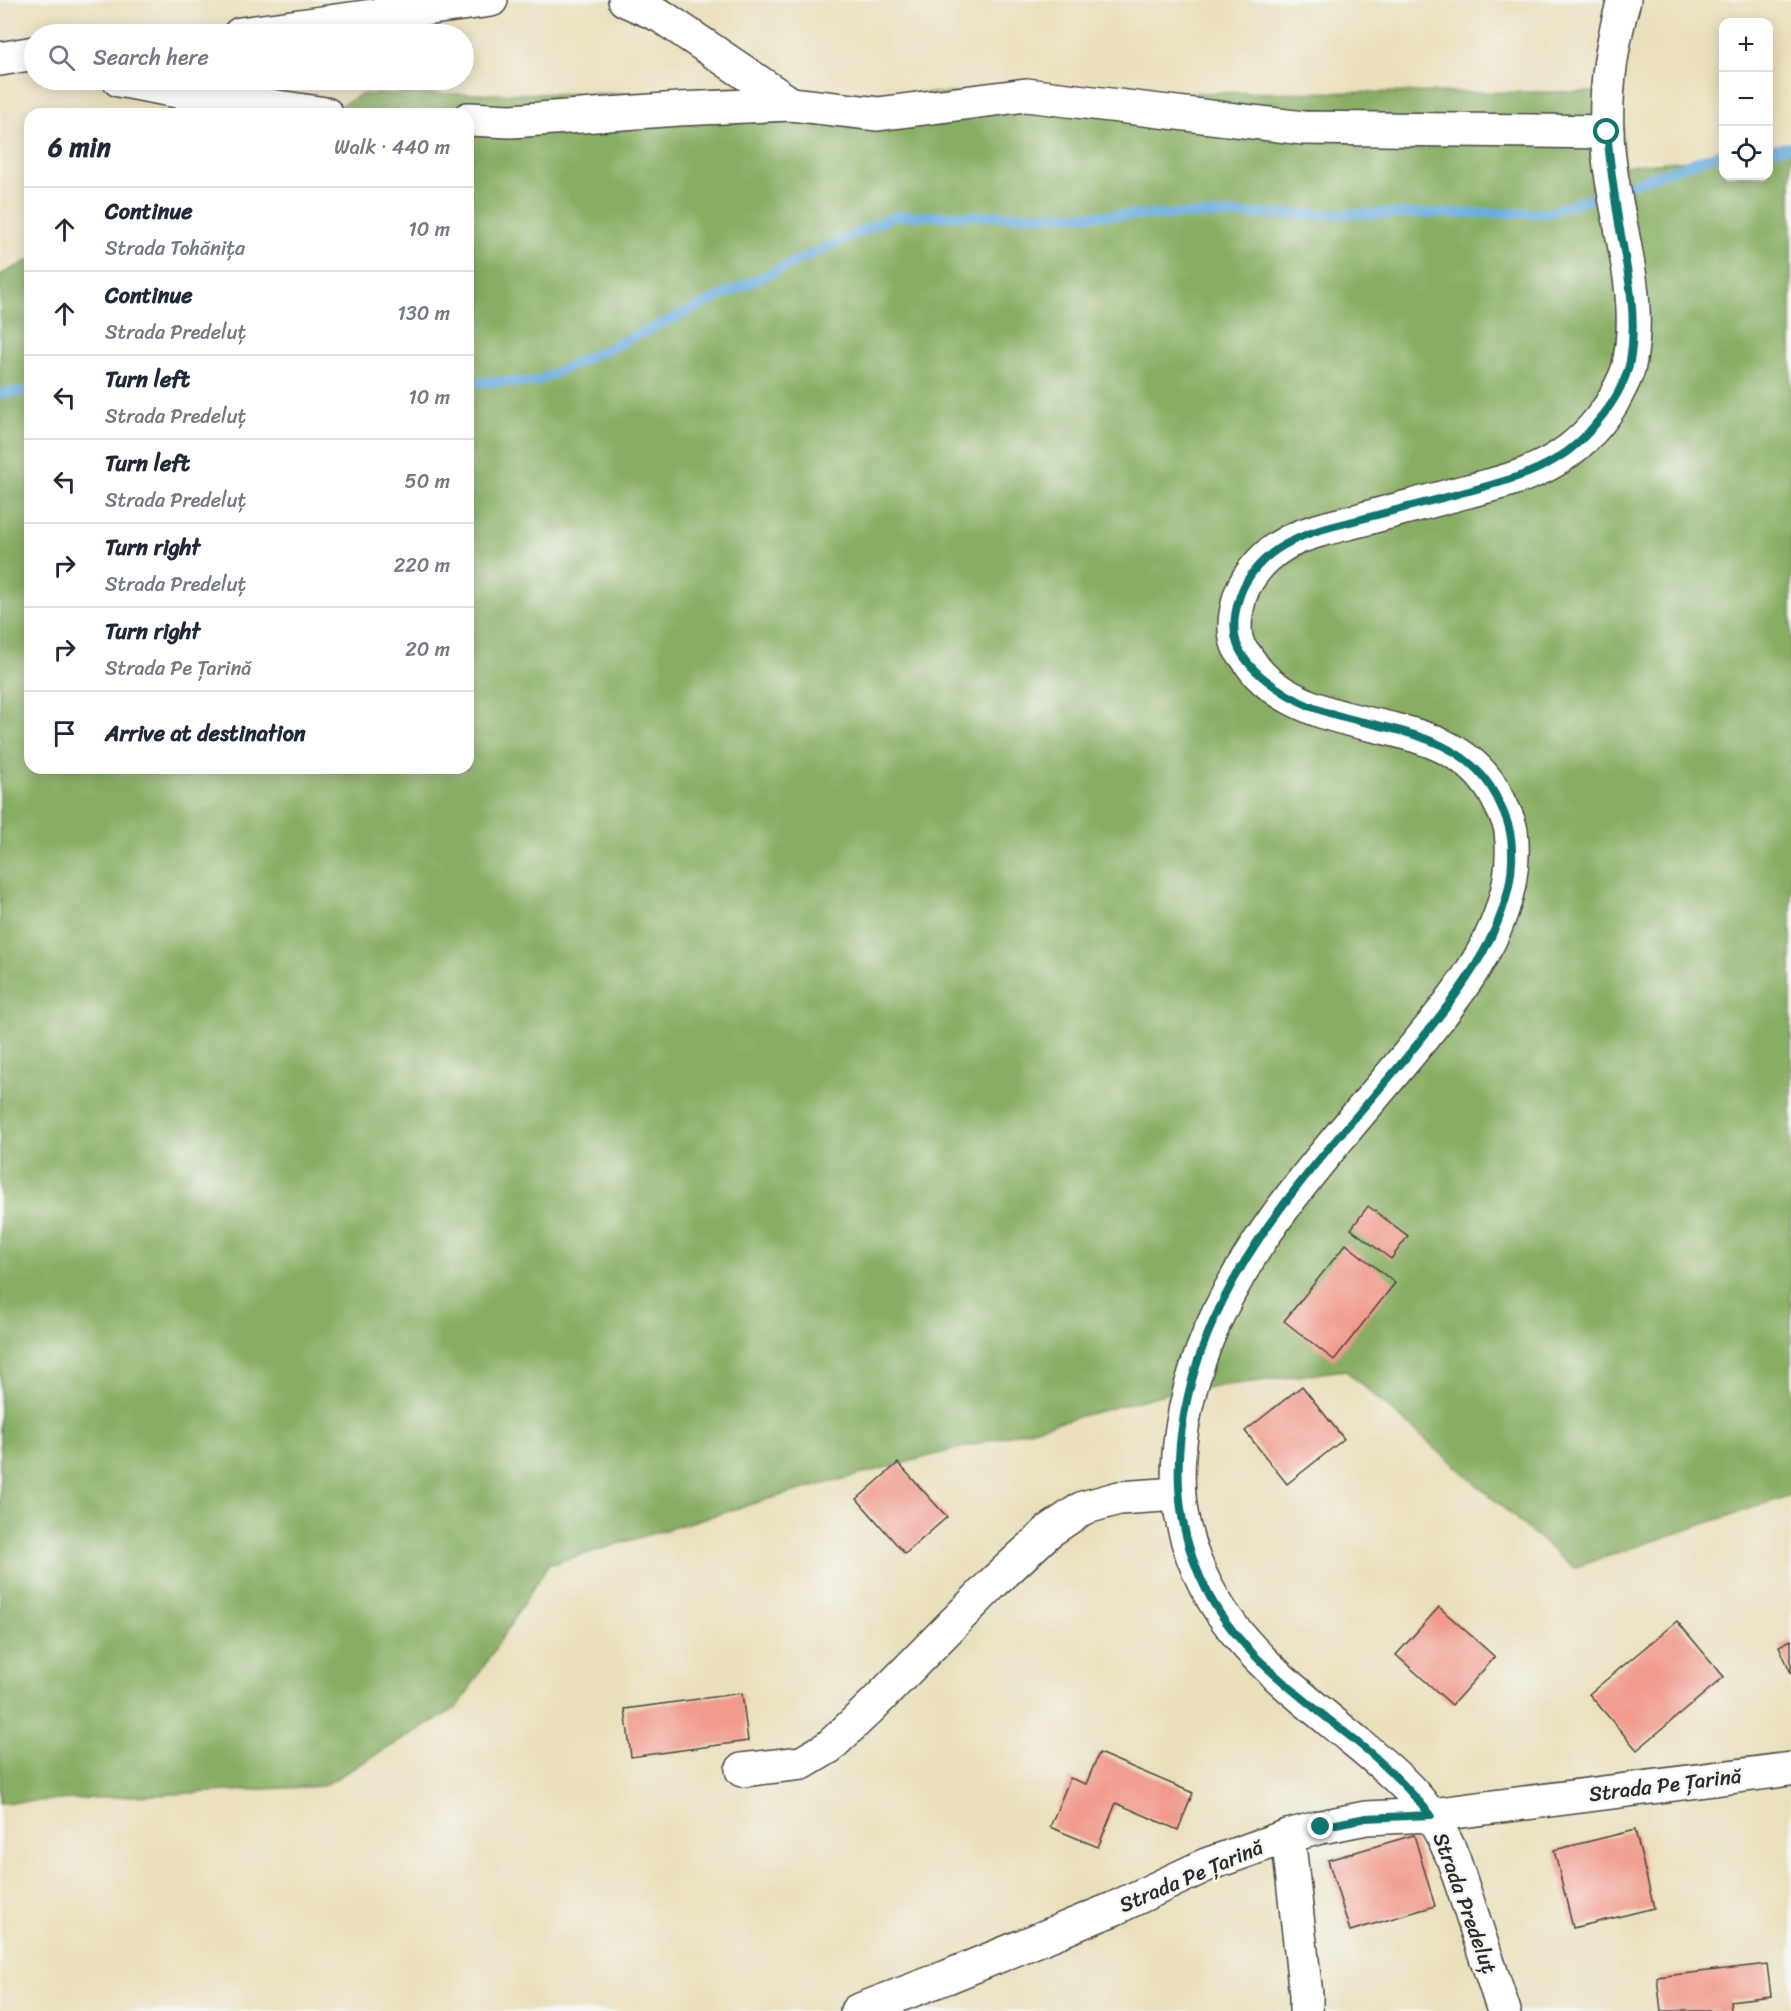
<!DOCTYPE html>
<meta charset="utf-8">
<style>
:root{--surface:#fff;--page:#f2f2f3;--text:#1f2937;--muted:#747a83;--line:#e0e1e3}
body{margin:0;font-family:Sriracha,sans-serif;background:var(--page);color:var(--text)}
.controls{position:absolute;right:18px;top:18px;display:grid;overflow:hidden;border-radius:12px;box-shadow:0 3px 15px #0003}
.controls button{width:54px;height:54px;display:grid;place-items:center;padding:0;border:0;border-bottom:2px solid var(--line);background:var(--surface);color:var(--text);font:30px sans-serif}
.stop{position:absolute;width:18px;height:18px;margin:-14px;border:4px solid #0f766e;border-radius:50%;background:#fff}
.stop.end{background:#0f766e;border-color:#fff;box-shadow:0 2px 6px #0008}
.list{margin:0;padding:0;list-style:none}
h2{display:flex;justify-content:space-between;align-items:center;height:78px;margin:0;padding:0 24px;font-size:26px}
h2 small{font-size:20px;font-weight:400;color:var(--muted)}
.list li{display:grid;grid-template-columns:39px 1fr auto;gap:18px;align-items:center;box-sizing:border-box;height:84px;padding:0 24px;border-top:2px solid var(--line)}
.list b{display:block;font-size:22px;white-space:nowrap}
.list p{margin:0;font-size:20px;white-space:nowrap;color:var(--muted)}
.list em{font-size:20px;font-style:normal;color:var(--muted)}
.icon{flex:none;width:33px;height:33px;fill:none;stroke:currentColor;stroke-width:2;stroke-linecap:round;stroke-linejoin:round}
.map{position:relative;flex:none;width:1791px;height:2011px;overflow:hidden}
.search{position:absolute;background:var(--surface);box-shadow:0 3px 15px #0003;left:24px;top:24px;width:450px;height:66px;display:flex;align-items:center;gap:15px;box-sizing:border-box;padding:0 21px;border-radius:33px;color:var(--muted);font-size:22px}
.panel{position:absolute;background:var(--surface);box-shadow:0 3px 15px #0003;left:24px;top:108px;width:450px;height:666px;border-radius:18px}
.map>svg:first-child{display:block}
.forest{fill:#88ae64;stroke:#5a6c48;stroke-width:1.5}
.lines{fill:none;stroke-linecap:round;stroke-linejoin:round}
.stream{stroke:#6baddf;stroke-width:10}
.building{fill:#f19a8c}
.minor-casing{stroke:#484641;stroke-width:36}
.secondary-casing{stroke:#484641;stroke-width:36}
.minor{stroke:#fff;stroke-width:33}
.secondary{stroke:#fff;stroke-width:33}
.route{stroke:#0f766e;stroke-width:8}
.labels{text-anchor:middle;stroke-width:5;stroke-linejoin:round;paint-order:stroke}
.street-label{font-size:21px;fill:#2b2b2b;stroke:#f6f6f2}
</style>
<div class="map">
<svg width="1791" height="2011" viewBox="0 0 1791 2011">
<rect width="100%" height="100%" fill="#f6f6f2"/>
<filter id="ink" filterUnits="userSpaceOnUse"><feTurbulence type="fractalNoise" baseFrequency=".0167" numOctaves="2"/><feDisplacementMap in="SourceGraphic" scale="12" xChannelSelector="R" yChannelSelector="G"/><feConvolveMatrix kernelMatrix="1 2 1 2 8 2 1 2 1" color-interpolation-filters="sRGB"/></filter>
<filter id="wash" filterUnits="userSpaceOnUse"><feTurbulence type="fractalNoise" baseFrequency=".008" numOctaves="4" result="noise"/><feDisplacementMap in="SourceGraphic" scale="24" xChannelSelector="R" yChannelSelector="G"/><feGaussianBlur stdDeviation="1.35" result="paint"/><feColorMatrix in="noise" values="0 0 0 0 0 0 0 0 0 0 0 0 0 0 0 0 0 1.4 0 .05"/><feComposite in="paint" operator="in"/></filter>
<g filter="url(#wash)">
<rect width="100%" height="100%" fill="#eadfbb"/>
<path class="forest" d="M1622 92 1623 166 1723 157 1724 176H1768L1769 152 1791 150V1495L1573 1568 1345 1370 1172 1392 775 1497 548 1565 458 1707 323 1786 0 1803V275L30 260V768H468V114H323L363 94Z"/>
<g class="lines">
<g class="stream">
<path d="M1768 149 1791 147"/>
<path d="M468 382H535L894 216 1547 213 1724 152"/>
<path d="M0 393 30 391"/>
</g>
</g>
<g id="blocks">
<g class="building">
<path d="M1368 1206 1408 1236 1391 1259 1351 1229Z"/>
<path d="M1346 1244 1395 1283 1334 1360 1284 1321Z"/>
<path d="M1302 1386 1344 1439 1287 1484 1245 1431Z"/>
<path d="M898 1463 947 1517 905 1554 857 1499Z"/>
<path d="M1439 1607 1495 1657 1452 1705 1396 1655Z"/>
<path d="M1677 1621 1724 1677 1637 1750 1589 1694Z"/>
<path d="M1791 1640V1673L1779 1646Z"/>
<path d="M742 1693 748 1741 631 1757 625 1709Z"/>
<path d="M1099 1753 1193 1793 1178 1830 1116 1803 1098 1847 1050 1827 1070 1778 1086 1784Z"/>
<path d="M1635 1830 1654 1908 1573 1928 1554 1850Z"/>
<path d="M1414 1835 1435 1906 1350 1931 1328 1860Z"/>
<path d="M1767 1964 1771 1996 1730 2001 1731 2011H1661L1657 1977Z"/>
</g>
</g>
</g>
<g filter="url(#ink)">
<use href="#blocks" fill-opacity="0" stroke="#484641" stroke-width="1.5"/>
<g class="lines">
<g class="minor-casing">
<g id="minor">
<path d="M625 0 661 16 791 104"/>
<path d="M240 34 491 0"/>
<path d="M0 59 34 53"/>
<path d="M119 80 214 98 326 114"/>
<path d="M468 119 511 121 679 109 791 104 878 114 1026 95 1303 128 1607 132"/>
<path d="M742 1770 802 1763 829 1747 872 1706 994 1582 1049 1531 1083 1508 1119 1498 1178 1494"/>
<path d="M1288 1836 1306 1995V2011"/>
<path d="M857 2011 947 1977 1113 1909 1206 1865 1288 1836 1321 1827 1366 1818 1431 1815 1791 1769"/>
</g>
</g>
<g class="secondary-casing">
<path id="secondary" d="M1504 2011 1453 1858C1431 1802 1395 1774 1350 1737 1276 1676 1207 1625 1184 1527 1176 1495 1177 1461 1182 1428 1205 1280 1312 1171 1404 1060 1457 996 1522 921 1511 831 1509 818 1502 808 1497 797 1462 730 1386 733 1324 712 1303 705 1276 692 1260 675 1254 669 1250 662 1245 655 1242 652 1239 649 1238 645 1232 630 1236 611 1240 596 1248 573 1267 553 1288 542 1310 531 1336 526 1360 520 1392 511 1424 503 1456 494 1488 486 1521 479 1550 463 1575 449 1597 427 1612 403 1617 393 1625 380 1628 369 1629 368 1632 346 1632 345 1640 278 1610 203 1607 135 1605 91 1612 42 1624 0"/>
</g>
<use href="#minor" class="minor"/>
<use href="#secondary" class="secondary"/>
</g>
</g>
<g class="lines" filter="url(#ink)">
<path class="route" d="M1321 1827 1366 1818 1431 1815C1413 1794 1395 1775 1375 1757 1319 1709 1247 1664 1210 1597 1146 1481 1189 1343 1259 1239 1301 1176 1355 1119 1404 1060 1448 1007 1510 934 1512 861 1513 834 1508 819 1496 796 1463 732 1386 731 1326 712 1296 703 1248 675 1237 644 1231 626 1236 604 1243 588 1253 567 1272 550 1292 541 1316 529 1343 524 1369 517 1403 508 1436 500 1469 491 1499 483 1530 475 1556 459 1573 449 1586 437 1598 421 1612 405 1626 382 1630 361 1638 314 1627 269 1619 224 1614 193 1610 163 1607 132"/>
</g>
<g class="labels">
<g class="street-label">
<text transform="translate(1665 1785) rotate(-7)" y="7">Strada Pe Țarină</text>
<text transform="translate(1191 1876) rotate(-23)" y="7">Strada Pe Țarină</text>
<text transform="translate(1465 1903) rotate(70)" y="7">Strada Predeluț</text>
</g>
</g>
</svg>
<div class="controls">
<button>+</button>
<button>−</button>
<button><svg class="icon" aria-label="locate" viewBox="0 0 24 24"><circle cx="12" cy="12" r="6"/><path d="M12 2v4M12 18v4M2 12h4M18 12h4"/></svg></button>
</div>
<div class="stop" style="left:1607px;top:132px"></div>
<div class="stop end" style="left:1321px;top:1827px"></div>
<div class="search"><svg class="icon" aria-label="search" viewBox="0 0 24 24"><circle cx="10" cy="10" r="6"/><path d="M15 15l6 6"/></svg>Search here</div>
<section class="panel">
<h2>6 min<small>Walk · 440 m</small></h2>
<ul class="list">
<li><svg class="icon" aria-label="ahead" viewBox="0 0 24 24"><path d="M12 20V5M6 11l6-6 6 6"/></svg><div><b>Continue</b><p>Strada Tohănița</p></div><em>10 m</em></li>
<li><svg class="icon" aria-label="ahead" viewBox="0 0 24 24"><path d="M12 20V5M6 11l6-6 6 6"/></svg><div><b>Continue</b><p>Strada Predeluț</p></div><em>130 m</em></li>
<li><svg class="icon" aria-label="left" viewBox="0 0 24 24"><path d="M17 20v-9H6M10 6l-5 5 5 5"/></svg><div><b>Turn left</b><p>Strada Predeluț</p></div><em>10 m</em></li>
<li><svg class="icon" aria-label="left" viewBox="0 0 24 24"><path d="M17 20v-9H6M10 6l-5 5 5 5"/></svg><div><b>Turn left</b><p>Strada Predeluț</p></div><em>50 m</em></li>
<li><svg class="icon" aria-label="right" viewBox="0 0 24 24"><path d="M7 20v-9h11M14 6l5 5-5 5"/></svg><div><b>Turn right</b><p>Strada Predeluț</p></div><em>220 m</em></li>
<li><svg class="icon" aria-label="right" viewBox="0 0 24 24"><path d="M7 20v-9h11M14 6l5 5-5 5"/></svg><div><b>Turn right</b><p>Strada Pe Țarină</p></div><em>20 m</em></li>
<li><svg class="icon" aria-label="arrive" viewBox="0 0 24 24"><path d="M6 21V4h12l-3 4 3 4H6"/></svg><div><b>Arrive at destination</b></div></li>
</ul>
</section>
</div>
